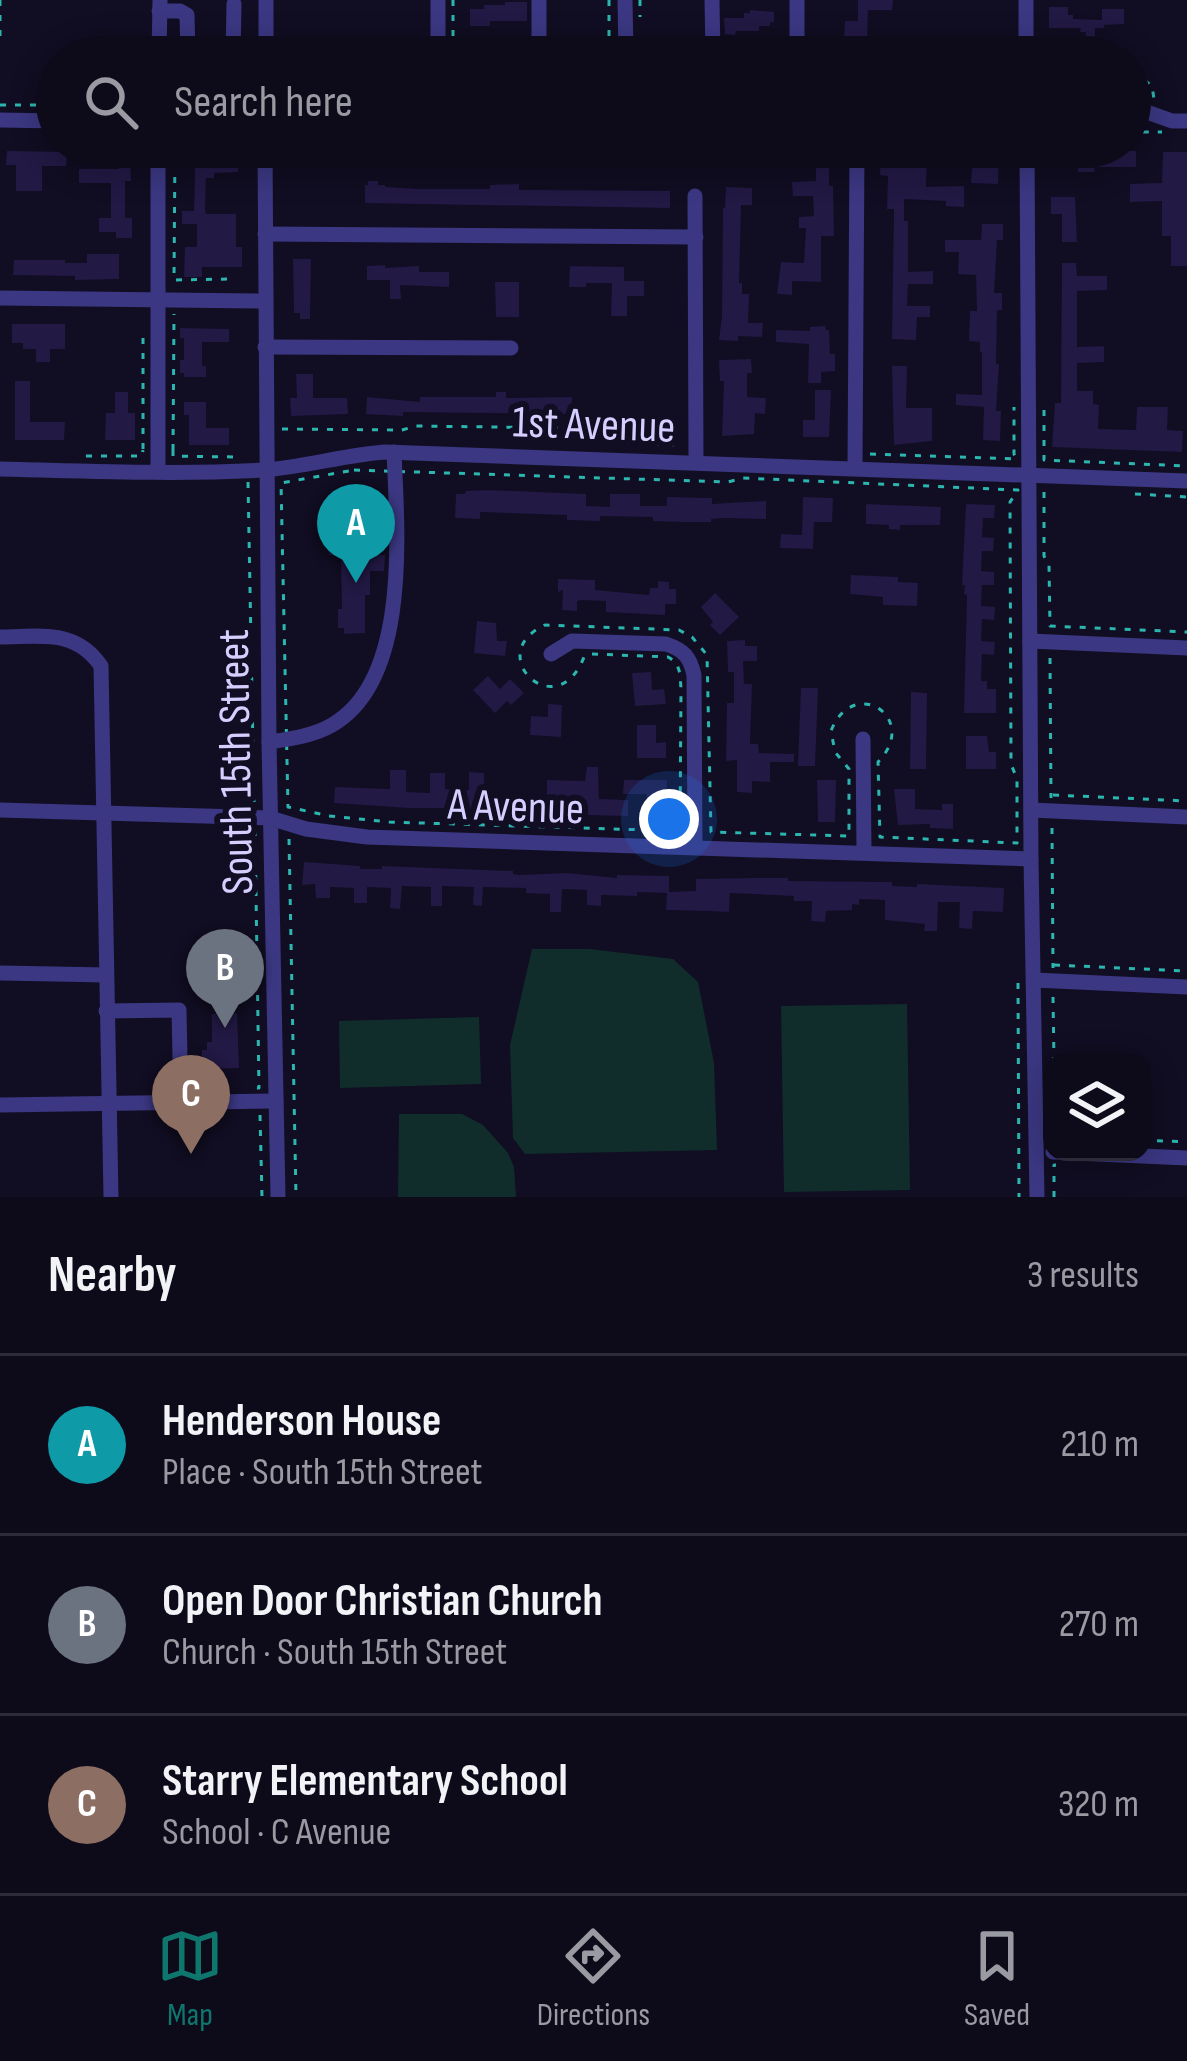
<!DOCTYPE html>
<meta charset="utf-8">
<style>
:root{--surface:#0d0a1a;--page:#1b1827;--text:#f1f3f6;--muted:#9a9aa2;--line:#2d2b39;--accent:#0f766e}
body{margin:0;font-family:"Sofia Sans Condensed",sans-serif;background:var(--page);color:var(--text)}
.controls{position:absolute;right:36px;bottom:36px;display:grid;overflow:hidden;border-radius:24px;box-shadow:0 6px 30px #0003}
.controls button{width:108px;height:108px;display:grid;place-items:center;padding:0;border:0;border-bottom:3px solid var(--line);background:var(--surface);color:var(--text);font:60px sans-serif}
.you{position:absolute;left:669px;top:819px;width:42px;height:42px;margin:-30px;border:9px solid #fff;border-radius:50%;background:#1a73e8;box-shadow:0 0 0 18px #1a73e833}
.badge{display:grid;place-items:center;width:78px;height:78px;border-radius:50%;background:var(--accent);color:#fff;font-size:39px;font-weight:700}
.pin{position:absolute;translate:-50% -99px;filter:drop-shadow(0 3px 6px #0008)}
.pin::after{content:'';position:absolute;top:63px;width:42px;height:36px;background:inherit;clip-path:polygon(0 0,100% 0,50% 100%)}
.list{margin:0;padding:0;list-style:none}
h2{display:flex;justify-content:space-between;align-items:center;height:156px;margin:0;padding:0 48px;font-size:51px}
h2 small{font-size:39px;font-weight:400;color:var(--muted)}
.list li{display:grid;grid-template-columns:78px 1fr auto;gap:36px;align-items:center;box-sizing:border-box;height:180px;padding:0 48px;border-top:3px solid var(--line)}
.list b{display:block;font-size:45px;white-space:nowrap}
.list p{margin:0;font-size:39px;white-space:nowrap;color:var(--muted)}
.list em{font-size:39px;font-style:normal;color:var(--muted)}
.icon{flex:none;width:66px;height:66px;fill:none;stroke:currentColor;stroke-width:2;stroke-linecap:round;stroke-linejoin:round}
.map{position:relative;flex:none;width:1187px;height:1197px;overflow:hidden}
.search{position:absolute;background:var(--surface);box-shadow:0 6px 30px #0003;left:36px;right:36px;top:36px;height:132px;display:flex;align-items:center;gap:30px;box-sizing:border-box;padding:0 42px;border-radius:66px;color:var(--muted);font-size:45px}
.sheet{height:696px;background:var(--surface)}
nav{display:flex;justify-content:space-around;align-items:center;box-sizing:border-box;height:168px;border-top:3px solid var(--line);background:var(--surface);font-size:33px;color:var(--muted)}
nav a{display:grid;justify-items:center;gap:6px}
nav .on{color:var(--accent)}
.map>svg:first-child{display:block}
.green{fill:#102d2c}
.building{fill:#221944}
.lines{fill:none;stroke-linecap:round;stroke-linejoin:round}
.path{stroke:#2cb6b0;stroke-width:3;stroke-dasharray:6 9;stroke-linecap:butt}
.minor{stroke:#3b3782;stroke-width:15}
.labels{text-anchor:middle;stroke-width:12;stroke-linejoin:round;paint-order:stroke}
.street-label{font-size:45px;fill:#d5cfff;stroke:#110d22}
</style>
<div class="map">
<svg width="1187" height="1197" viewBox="0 0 1187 1197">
<rect width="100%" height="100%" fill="#110d22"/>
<g class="green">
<path d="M532 949H590L673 959 698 982 714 1063 717 1150 525 1154 513 1138 510 1045Z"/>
<path d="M907 1004 910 1190 784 1192 781 1006Z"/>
<path d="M479 1017 481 1084 340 1088 339 1021Z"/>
<path d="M399 1114H462L483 1125 508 1153 514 1167 516 1197H398Z"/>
</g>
<g class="building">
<path d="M858 0H893L892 10H868L867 39H844L845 21H858Z"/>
<path d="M505 2H527V21H490V26H470V9H484V5H505Z"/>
<path d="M1049 7H1068V15H1073V19L1102 20V9H1124V24L1104 25V28H1095L1094 57H1085L1086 32H1080L1081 28H1049Z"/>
<path d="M750 10 774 12V22H770V26H759V31H736L735 35 725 34 724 18H744V13H750Z"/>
<path d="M225 147H238V172L214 173V178H206L205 210 206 214H236V247H242V267H202V277H184L185 247H197V224H182V211H194L195 178V163H184V149Z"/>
<path d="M882 147H927L926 187 964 186V207L946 206V201L904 199V221H908V272L933 271V284H908L907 306H930V317H917L916 340 892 339 894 209H887L888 176 880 175Z"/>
<path d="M964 147H999L998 184 971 183 972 167 951 166 952 155H963Z"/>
<path d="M1077 147H1094V151H1136V167H1094L1095 172H1078Z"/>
<path d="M7 151 67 152 66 166H42V191H16V165H6Z"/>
<path d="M1163 152H1187V266H1171V236H1162V201L1130 202V184L1162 183Z"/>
<path d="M119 155H130L131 181H125V218H132V238H116V232H99V218H111V183H79V169H119Z"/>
<path d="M816 165H829V186H833L834 236H821V282L792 281V295L777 294 781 262 804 263 806 228H799V217L814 216 813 196H793L792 182 816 181Z"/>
<path d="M368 181H378V185H385V187L418 189H490V185L519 184V190L670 191V208L365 203V185H368Z"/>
<path d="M726 187 752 188V205H741L739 283H742V294H749L748 323H763L762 337 738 336V341L719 340 722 316 723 208H725Z"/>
<path d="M1051 197H1075L1077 242H1062V214H1051Z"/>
<path d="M982 224H1003V240H997L994 293H1002V310H997L996 364H999L996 411H1001L1000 441 983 440 984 407 956 405V394L982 395V352H980V342L969 341 970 311H977L976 275 958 274 959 252H945V240H981Z"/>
<path d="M87 254H119V279L75 280V276L13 275 14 260H65V263H87Z"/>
<path d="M293 259H311L310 319H300V313H294Z"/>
<path d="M1062 263H1076L1077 276H1107V290L1077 291V347L1104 346V362L1077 363V391H1093V404L1099 405 1098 429 1136 430 1137 407H1168L1167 430 1183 431 1182 452 1052 447 1055 403H1061Z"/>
<path d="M385 265V268L419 266V272H449V287L400 285 401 299H390V280H367V266Z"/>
<path d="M570 266 624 267V281H644V296H627V316H611L612 283H586V287H569Z"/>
<path d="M495 282H519V317H496Z"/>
<path d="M12 324H65V349H50V362H36V349H23V343H12Z"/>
<path d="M825 326 826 330H829L830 354H835V371L821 372V383H808L809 344 776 342V330L810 331V327Z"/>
<path d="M180 328 229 329V342H202V366H206V377H184V373H180V360H184V338H180Z"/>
<path d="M751 359 752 373H747V397L766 398 765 414 755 413 754 434 722 436 724 381H720L719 360Z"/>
<path d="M892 366H907L906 408H932V441L894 445Z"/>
<path d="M296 374H313V398H347L348 414 291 416 290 398H297Z"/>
<path d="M15 381H30V422H65L64 440H15Z"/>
<path d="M815 390H831L829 437H803V420H815Z"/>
<path d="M115 392H128V413H135V440H105L106 413H115Z"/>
<path d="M496 392H506V398L572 397V414L403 412V416L366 414 367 397 420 402V397H496Z"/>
<path d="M184 402H206V428H229V445H189V415H184Z"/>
<path d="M488 490 586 494V506L610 507V494H640V506H667V497L712 498V504L766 501V519L725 518 711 519V522H684L653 521V517L600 516V521L567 520V515L480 512V519L455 518 456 494H465L466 491Z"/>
<path d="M803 497 833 498 832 522H814L813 549 780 548 781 534 802 535Z"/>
<path d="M866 504 941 507 940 525H900V530L889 529V525L866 524Z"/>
<path d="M966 504 995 505 994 518H983L982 537 994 538 993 551H982L981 571 994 572V585H982L981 606 995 607 994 620 982 619 981 641 995 642 994 655 982 654 981 681H987V689H996V713H964L967 595 964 594 965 585H962Z"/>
<path d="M329 526H375V555H385L384 571H370V595H365V633L344 634V628H338V609H342L341 555H329Z"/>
<path d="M851 575 898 577V582L918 583 917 606 883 605V597L850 594Z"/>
<path d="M558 579 595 580V590L649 595 650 588H658V581L669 582V589H676V604H665V615L606 612V601L582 600 577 601V611L562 610 563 590 558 592Z"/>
<path d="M715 593 739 617 720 635 710 625 713 622 701 607Z"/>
<path d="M477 621 496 623 497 641H507L505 656 474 653Z"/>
<path d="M745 640V646H757V661H743L744 684H752L750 744H758L759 753 794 754V762H770V782L752 781V793L737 792V760L726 761 727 703H734V672H728L727 641Z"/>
<path d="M651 672 652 690 664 689 666 704 635 706 632 673Z"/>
<path d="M488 676 500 689 510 679 524 693 511 705 507 701 495 713 473 690Z"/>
<path d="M801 688H818L815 766H798Z"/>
<path d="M911 692 927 693 926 769H910Z"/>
<path d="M548 704 562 705 561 737 530 735 531 716 548 717Z"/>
<path d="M637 725H656V743L666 742V758H637Z"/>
<path d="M966 736H987L989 752H996V769H966Z"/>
<path d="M587 767H598L599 799 628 800V816L459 812 460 808H409L334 803 335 787 390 789V770H406V792L430 793V773H445V789L469 790V772L484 773V794L547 797V780L585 781Z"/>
<path d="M624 780H667L666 817 650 816 646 794H623Z"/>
<path d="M817 780H836L835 822H818Z"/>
<path d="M894 789H915V809L942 810V804H953V829L930 828V824L898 825Z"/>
<path d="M304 862 360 866V869H382V866L513 871V874L519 875 566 873 617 878V875L669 876V892L696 891V879L756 878H788V881L892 882V886L917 887V884L1004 888 1003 912 973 911 972 929 959 928 960 902H938L937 931H924L925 924 885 920V900L859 899V905L852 904V910L826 911 825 922 811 921 812 901H794V896L730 893 729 912 708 911 666 910 667 893 637 892V896L601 895V906L587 905V890L562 889 561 912H550V894L526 893V888L483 887 482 906 473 905 474 887 442 886V906H431V887L402 886 400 909 390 908 391 888 367 887V903H354V888L330 887V898H316L315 884 302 885Z"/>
<path d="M237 1013 239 1068 202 1069V1050H207V1042H212V1014Z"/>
</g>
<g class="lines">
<g class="path">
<path d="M453 0V40"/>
<path d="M609 0V41"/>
<path d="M640 0V17"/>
<path d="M0 36V0"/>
<path d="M1130 79H1143L1152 86 1154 99"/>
<path d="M0 105H57"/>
<path d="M1130 126 1137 132H1162"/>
<path d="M175 147 174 280 232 279"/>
<path d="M1044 410V460L1187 466"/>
<path d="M282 429 402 430 416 426 576 428 602 442 682 445"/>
<path d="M143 449V329"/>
<path d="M173 450 174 314"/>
<path d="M173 450V456L235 457"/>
<path d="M870 454 1016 459 1014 454V407"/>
<path d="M86 456H142L143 450"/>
<path d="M354 470 728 482 743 478 1018 490 1010 502 1011 764 1017 779V843L880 837 878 762C921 718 853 674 831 731L835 752 849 769V836L711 832 707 655 692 637 679 630 545 625C481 654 557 727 584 657L591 654 668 657C681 664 680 675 681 689L680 831 389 822 329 816 288 807 281 483Z"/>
<path d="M248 482 254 802"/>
<path d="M1044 492V556L1049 565 1050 626 1187 632"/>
<path d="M1135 494 1187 497"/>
<path d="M1050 658 1051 798"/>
<path d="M1053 795 1187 801"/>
<path d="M1052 828 1053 968"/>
<path d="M255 830 259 1088H257"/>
<path d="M289 839 296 1197"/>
<path d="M1054 965 1187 971"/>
<path d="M1018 983 1019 1197"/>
<path d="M1053 997 1054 1062"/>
<path d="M260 1115 262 1197"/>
<path d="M1142 1140 1187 1142"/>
<path d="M1054 1197V1165H1056"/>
</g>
<g class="minor">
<path d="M625 0 626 53"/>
<path d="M712 0 713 56"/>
<path d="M1026 0V57"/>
<path d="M159 11H180L187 15 188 57"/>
<path d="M266 50 740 57"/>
<path d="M438 51V0"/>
<path d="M539 52V0"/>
<path d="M159 57 160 0"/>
<path d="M233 57 234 4"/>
<path d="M266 57V0"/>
<path d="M797 57V0"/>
<path d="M1130 106 1172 121H1187"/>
<path d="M0 120 57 121"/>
<path d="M265 147 269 742 278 1197"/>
<path d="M1027 147 1031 859 1037 1197"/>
<path d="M695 196 696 462"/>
<path d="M265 234 696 237"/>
<path d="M0 298 264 301"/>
<path d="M265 347 511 348"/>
<path d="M855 467 857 147"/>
<path d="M0 469C88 471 177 475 264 470 305 467 344 455 385 452L1187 481"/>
<path d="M158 472V147"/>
<path d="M0 637C40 637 75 628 101 666L111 1197"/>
<path d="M1030 641 1187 648"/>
<path d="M551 654 572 641 666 644C684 650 690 657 694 675L695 847"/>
<path d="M863 739 864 853"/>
<path d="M269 742C290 739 313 736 332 725 411 680 397 529 394 452"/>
<path d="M0 810 270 818 306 829 367 837 1031 859"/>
<path d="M1031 810 1187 817"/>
<path d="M0 973 106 975"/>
<path d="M1034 980 1187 987"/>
<path d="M106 1011 179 1010 181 1103"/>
<path d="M0 1105 276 1101"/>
<path d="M1053 1152 1187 1158"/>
</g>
</g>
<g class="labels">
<g class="street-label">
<text transform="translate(594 423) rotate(2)" y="16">1st Avenue</text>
<text transform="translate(234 762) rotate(-91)" y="16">South 15th Street</text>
<text transform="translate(516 805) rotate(2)" y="16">A Avenue</text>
</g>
</g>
</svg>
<div class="controls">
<button><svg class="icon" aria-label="layers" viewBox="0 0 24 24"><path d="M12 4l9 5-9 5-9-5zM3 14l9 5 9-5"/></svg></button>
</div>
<div class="you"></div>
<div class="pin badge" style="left:356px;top:583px;background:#0f9aa8">A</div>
<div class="pin badge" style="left:225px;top:1028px;background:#6b7280">B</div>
<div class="pin badge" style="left:191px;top:1154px;background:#8d6e63">C</div>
<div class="search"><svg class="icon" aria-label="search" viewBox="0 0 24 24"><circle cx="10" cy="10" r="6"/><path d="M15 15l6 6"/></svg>Search here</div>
</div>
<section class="sheet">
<h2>Nearby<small>3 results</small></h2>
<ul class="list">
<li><span class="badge" style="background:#0f9aa8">A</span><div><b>Henderson House</b><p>Place · South 15th Street</p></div><em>210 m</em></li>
<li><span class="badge" style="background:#6b7280">B</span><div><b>Open Door Christian Church</b><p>Church · South 15th Street</p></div><em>270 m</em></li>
<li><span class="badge" style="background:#8d6e63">C</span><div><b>Starry Elementary School</b><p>School · C Avenue</p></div><em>320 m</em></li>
</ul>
</section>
<nav>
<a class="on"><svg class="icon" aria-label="map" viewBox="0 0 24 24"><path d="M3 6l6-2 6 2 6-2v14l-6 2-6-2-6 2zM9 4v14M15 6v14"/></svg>Map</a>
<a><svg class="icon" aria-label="directions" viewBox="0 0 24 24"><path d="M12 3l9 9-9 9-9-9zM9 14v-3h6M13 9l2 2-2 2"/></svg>Directions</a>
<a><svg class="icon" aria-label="saved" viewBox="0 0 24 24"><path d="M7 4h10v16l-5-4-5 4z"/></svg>Saved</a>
</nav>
